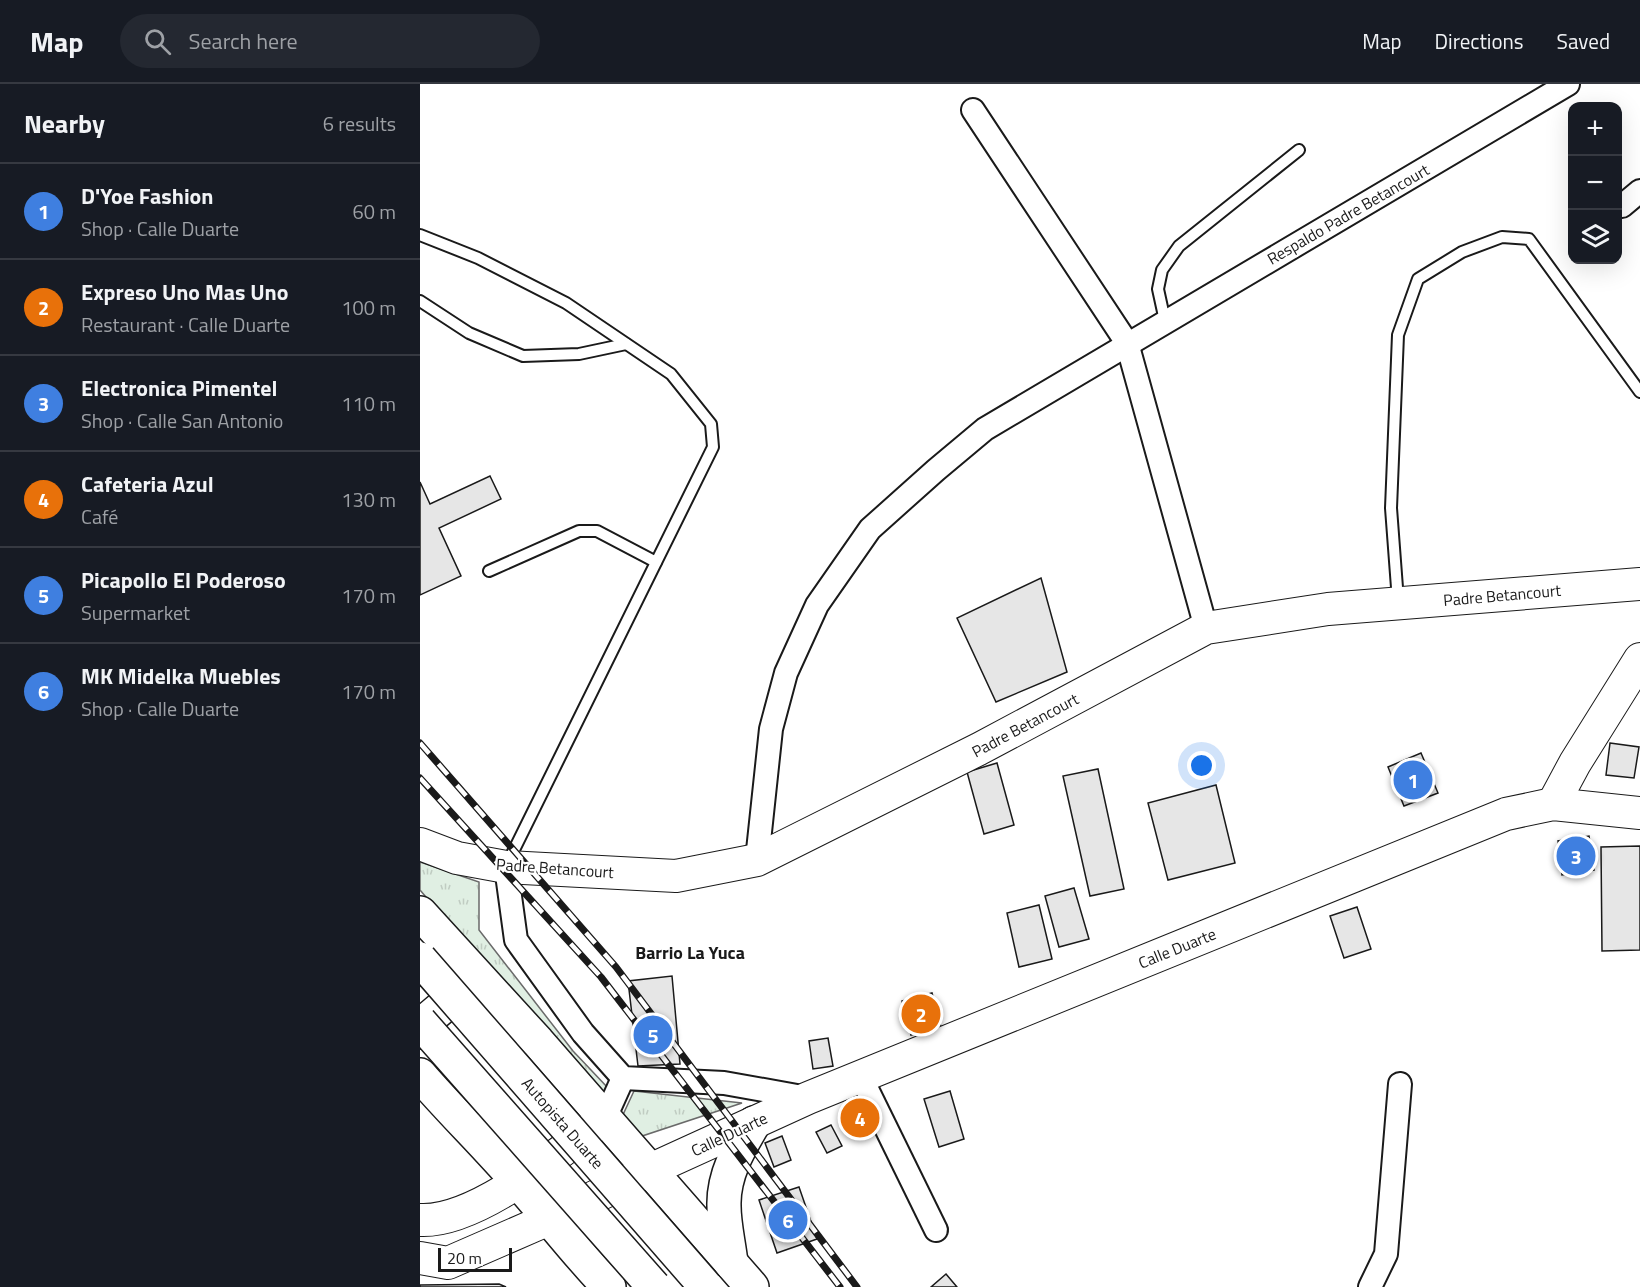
<!DOCTYPE html>
<meta charset="utf-8">
<style>
:root{--surface:#171b24;--page:#242831;--text:#f1f3f6;--muted:#9ea1a6;--line:#363941;--accent:#d93025}
body{margin:0;font-family:"Titillium Web",sans-serif;background:var(--page);color:var(--text)}
.controls{position:absolute;right:18px;top:18px;display:grid;overflow:hidden;border-radius:12px;box-shadow:0 6px 24px #0002}
.controls button{width:54px;height:54px;display:grid;place-items:center;padding:0;border:0;border-bottom:2px solid var(--line);background:var(--surface);color:var(--text);font:30px sans-serif}
.scale{position:absolute;left:18px;bottom:15px;width:74px;box-sizing:border-box;padding-left:6px;border:3px solid #1a1a1a;border-top:0;font-size:16px;line-height:21px;white-space:nowrap;color:#1a1a1a;-webkit-text-stroke:4px #fff;paint-order:stroke}
.you{position:absolute;left:782px;top:682px;width:21px;height:21px;margin:-15px;border:4px solid #fff;border-radius:50%;background:#1a73e8;box-shadow:0 0 0 9px #1a73e833}
.badge{display:grid;place-items:center;width:39px;height:39px;border-radius:50%;background:var(--accent);color:#fff;font-size:20px;font-weight:700}
.pin{position:absolute;translate:-50% -50%;border:3px solid #fff;box-shadow:0 2px 6px #0006}
.list{margin:0;padding:0;list-style:none}
h2{display:flex;justify-content:space-between;align-items:center;height:78px;margin:0;padding:0 24px;font-size:26px}
h2 small{font-size:20px;font-weight:400;color:var(--muted)}
.list li{display:grid;grid-template-columns:39px 1fr auto;gap:18px;align-items:center;box-sizing:border-box;height:96px;padding:0 24px;border-top:2px solid var(--line)}
.list b{display:block;font-size:22px;white-space:nowrap}
.list p{margin:0;font-size:20px;white-space:nowrap;color:var(--muted)}
.list em{font-size:20px;font-style:normal;color:var(--muted)}
.icon{flex:none;width:33px;height:33px;fill:none;stroke:currentColor;stroke-width:2;stroke-linecap:round;stroke-linejoin:round}
.map{position:relative;flex:none;width:1220px;height:1203px;overflow:hidden}
header{display:flex;align-items:center;gap:36px;box-sizing:border-box;height:84px;padding:0 30px;background:var(--surface);border-bottom:2px solid var(--line)}
header strong{font-size:28px}
nav{display:flex;gap:33px;margin-inline-start:auto;font-size:21px}
.search{width:420px;height:54px;background:var(--page);display:flex;align-items:center;gap:15px;box-sizing:border-box;padding:0 21px;border-radius:33px;color:var(--muted);font-size:22px}
main{display:flex}
aside{flex:1;background:var(--surface)}
.map>svg:first-child{display:block}
.grass{fill:url(#grass-tufts);stroke:#6a6a6a;stroke-width:1.5}
.building{fill:#e6e6e6;stroke:#1a1a1a;stroke-width:1.5}
.lines{fill:none;stroke-linecap:round;stroke-linejoin:round}
.lane-casing{stroke:#1a1a1a;stroke-width:14}
.street-casing{stroke:#1a1a1a;stroke-width:26}
.secondary-casing{stroke:#1a1a1a;stroke-width:34}
.primary-casing{stroke:#1a1a1a;stroke-width:36}
.lane{stroke:#fff;stroke-width:10}
.street{stroke:#fff;stroke-width:22}
.secondary{stroke:#fff;stroke-width:32}
.primary{stroke:#fff;stroke-width:33}
.rail-casing{stroke:#1a1a1a;stroke-width:7}
.rail{stroke:#fff;stroke-width:4.5;stroke-dasharray:14;stroke-linecap:butt}
.highway-bridge-casing{stroke:#1a1a1a;stroke-width:36;stroke-linecap:butt}
.highway-bridge{stroke:#fff;stroke-width:33}
.labels{text-anchor:middle;stroke-width:4.5;stroke-linejoin:round;paint-order:stroke}
.street-label{font-size:16px;fill:#1a1a1a;stroke:#fff}
.neighbourhood-label{font-size:18px;font-weight:bold;fill:#1a1a1a;stroke:#fff}
</style>
<header>
<strong>Map</strong>
<div class="search"><svg class="icon" aria-label="search" viewBox="0 0 24 24"><circle cx="10" cy="10" r="6"/><path d="M15 15l6 6"/></svg>Search here</div>
<nav><a>Map</a><a>Directions</a><a>Saved</a></nav>
</header>
<main>
<aside>
<h2>Nearby<small>6 results</small></h2>
<ul class="list">
<li><span class="badge" style="background:#3f7fe0">1</span><div><b>D'Yoe Fashion</b><p>Shop · Calle Duarte</p></div><em>60 m</em></li>
<li><span class="badge" style="background:#e8710a">2</span><div><b>Expreso Uno Mas Uno</b><p>Restaurant · Calle Duarte</p></div><em>100 m</em></li>
<li><span class="badge" style="background:#3f7fe0">3</span><div><b>Electronica Pimentel</b><p>Shop · Calle San Antonio</p></div><em>110 m</em></li>
<li><span class="badge" style="background:#e8710a">4</span><div><b>Cafeteria Azul</b><p>Café</p></div><em>130 m</em></li>
<li><span class="badge" style="background:#3f7fe0">5</span><div><b>Picapollo El Poderoso</b><p>Supermarket</p></div><em>170 m</em></li>
<li><span class="badge" style="background:#3f7fe0">6</span><div><b>MK Midelka Muebles</b><p>Shop · Calle Duarte</p></div><em>170 m</em></li>
</ul>
</aside>
<div class="map">
<svg width="1220" height="1203" viewBox="0 0 1220 1203">
<defs>
<pattern id="grass-tufts" width="24" height="20" patternUnits="userSpaceOnUse" patternTransform="scale(1.5)"><rect width="24" height="20" fill="#e0efe3"/><path d="M3 7l-1-3M5 7V3M7 7l1-3M15 17l-1-3M17 17v-4M19 17l1-3" fill="none" stroke="#c0ccc2"/></pattern>
</defs>
<rect width="100%" height="100%" fill="#fff"/>
<g class="grass">
<path d="M0 778 59 798V846L153 967 188 1004 183 1019 0 806Z"/>
<path d="M214 1007 322 1019 216 1054 201 1035Z"/>
</g>
<g class="building">
<path d="M70 392 81 415 19 444 41 492 0 511V398L10 420Z"/>
<path d="M621 494 647 588 576 618 537 534Z"/>
<path d="M1190 659 1219 663 1214 694 1186 691Z"/>
<path d="M1001 669 1018 709 984 722 968 683Z"/>
<path d="M577 679 594 741 564 750 547 688Z"/>
<path d="M678 685 704 805 670 812 643 692Z"/>
<path d="M796 701 815 779 748 796 728 719Z"/>
<path d="M1169 752 1174 786 1142 791 1138 757Z"/>
<path d="M1220 762V866L1182 867 1181 763Z"/>
<path d="M654 804 669 855 639 863 625 812Z"/>
<path d="M619 821 632 875 599 883 587 829Z"/>
<path d="M937 823 951 865 924 874 910 832Z"/>
<path d="M252 892 260 980 218 982 208 897Z"/>
<path d="M512 909 521 943 491 951 482 917Z"/>
<path d="M408 954 413 982 393 985 389 957Z"/>
<path d="M530 1007 544 1055 519 1063 504 1015Z"/>
<path d="M446 1021 454 1038 435 1047 427 1031Z"/>
<path d="M411 1041 422 1062 407 1069 396 1048Z"/>
<path d="M362 1052 371 1076 354 1083 345 1059Z"/>
<path d="M379 1103 397 1155 357 1169 339 1116Z"/>
<path d="M526 1190 537 1203H511Z"/>
<path d="M79 1200 86 1203H0V1201Z"/>
</g>
<g class="lines">
<g class="lane-casing">
<g id="lane">
<path d="M0 151 58 174 146 219 251 290 291 340 293 363 87 780"/>
<path d="M0 217 49 249 103 272 159 270 206 260"/>
<path d="M745 237 738 205 742 186 759 162 879 66"/>
<path d="M69 487 159 447H177L236 478"/>
<path d="M978 517 971 424 978 251 998 195 1042 168 1082 153 1109 155 1220 308"/>
</g>
</g>
<g class="street-casing">
<g id="street">
<path d="M553 26 707 259 786 544"/>
<path d="M1202 122 1220 107"/>
<path d="M337 776 351 645 366 589 397 521 450 445 516 386 565 345 1148 0"/>
<path d="M86 783 96 856 163 949 203 994 304 999 388 1014"/>
<path d="M441 993 516 1146"/>
<path d="M185 1034 203 994"/>
<path d="M950 1203 966 1170 980 1000"/>
</g>
</g>
<g class="secondary-casing">
<g id="secondary">
<path d="M1133 720 1155 679 1220 575"/>
<path d="M0 760 37 774 86 783 256 792 337 776 559 665 786 544 908 525 1220 500"/>
<path d="M0 1136C57 1139 141 1067 185 1034"/>
<path d="M0 1174 28 1179 129 1135 230 1086 388 1014 1086 730 1133 720 1220 729"/>
</g>
</g>
<g class="primary-casing">
<g id="primary">
<path d="M0 829 118 958 332 1203"/>
<path d="M0 942 46 903 43 891"/>
<path d="M0 991C32 1028 67 1062 99 1099 130 1134 157 1170 189 1203"/>
<path d="M311 1179C309 1160 304 1141 304 1122 303 1091 319 1064 334 1039"/>
</g>
</g>
<use href="#lane" class="lane"/>
<use href="#street" class="street"/>
<use href="#secondary" class="secondary"/>
<use href="#primary" class="primary"/>
<g class="rail-casing">
<g id="rail">
<path d="M0 659 196 883 437 1203"/>
<path d="M0 694 181 893 420 1203"/>
</g>
</g>
<use href="#rail" class="rail"/>
<g class="highway-bridge-casing">
<g id="highway-bridge">
<path d="M0 875 286 1203"/>
<path d="M0 938 234 1203"/>
</g>
</g>
<use href="#highway-bridge" class="highway-bridge"/>
</g>
<g class="labels">
<g class="street-label">
<text transform="translate(928 130) rotate(-30)" y="6">Respaldo Padre Betancourt</text>
<text transform="translate(1082 511) rotate(-5)" y="6">Padre Betancourt</text>
<text transform="translate(605 641) rotate(-28)" y="6">Padre Betancourt</text>
<text transform="translate(135 784) rotate(4)" y="6">Padre Betancourt</text>
<text transform="translate(757 864) rotate(-22)" y="6">Calle Duarte</text>
<text transform="translate(143 1039) rotate(49)" y="6">Autopista Duarte</text>
<text transform="translate(309 1050) rotate(-25)" y="6">Calle Duarte</text>
</g>
<g class="neighbourhood-label">
<text x="270" y="875">Barrio La Yuca</text>
</g>
</g>
</svg>
<div class="controls">
<button>+</button>
<button>−</button>
<button><svg class="icon" aria-label="layers" viewBox="0 0 24 24"><path d="M12 4l9 5-9 5-9-5zM3 14l9 5 9-5"/></svg></button>
</div>
<div class="scale">20 m</div>
<div class="you"></div>
<div class="pin badge" style="left:993px;top:696px;background:#3f7fe0">1</div>
<div class="pin badge" style="left:501px;top:930px;background:#e8710a">2</div>
<div class="pin badge" style="left:1156px;top:772px;background:#3f7fe0">3</div>
<div class="pin badge" style="left:440px;top:1034px;background:#e8710a">4</div>
<div class="pin badge" style="left:233px;top:951px;background:#3f7fe0">5</div>
<div class="pin badge" style="left:368px;top:1136px;background:#3f7fe0">6</div>
</div>
</main>
